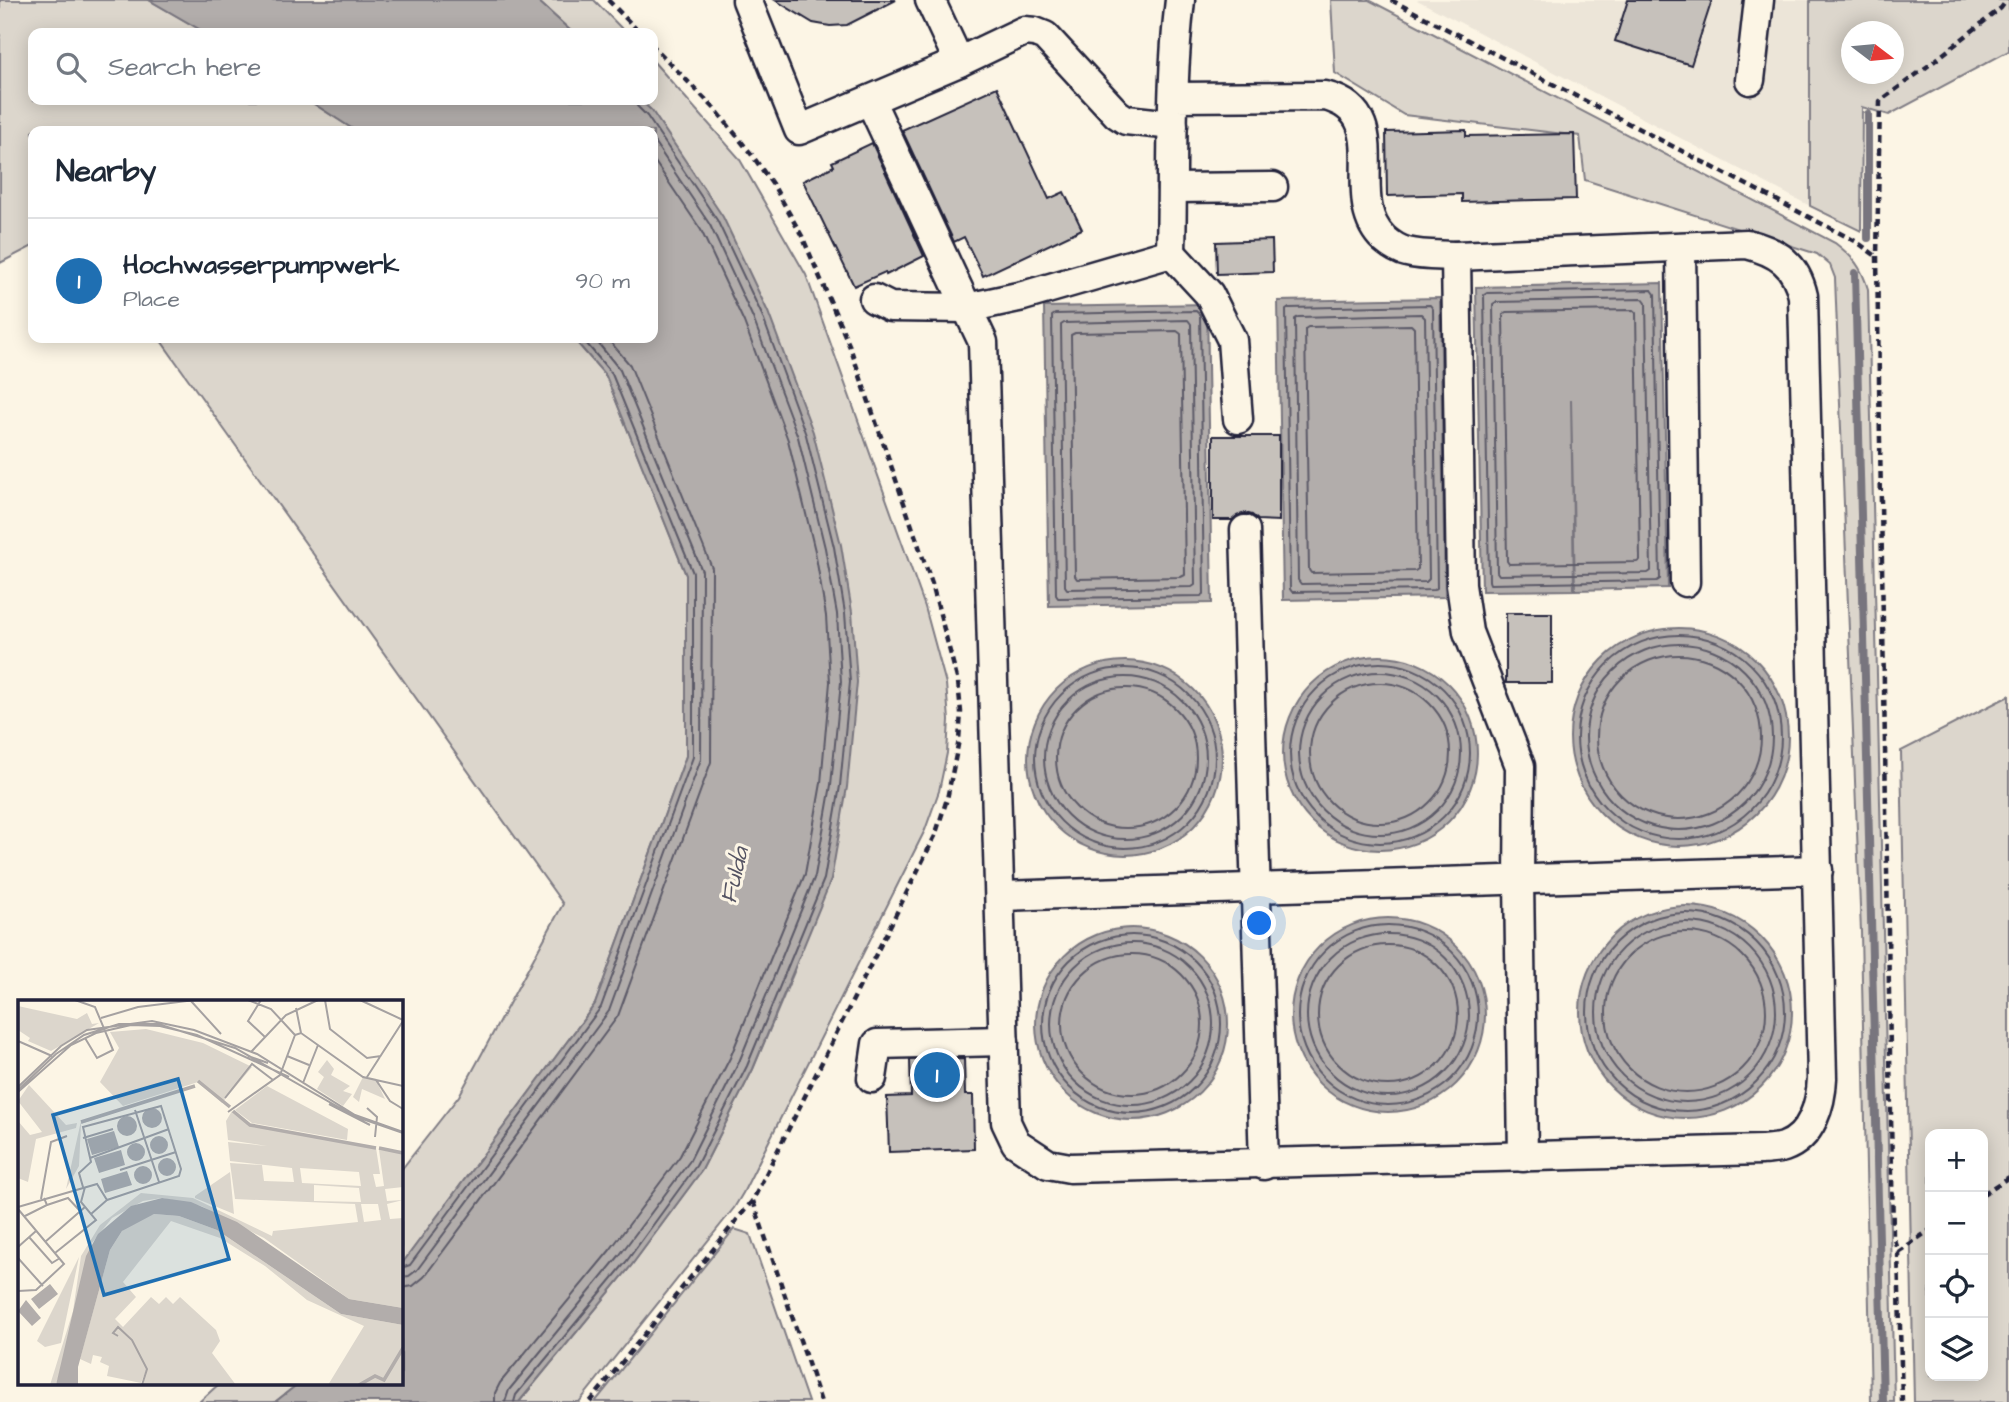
<!DOCTYPE html>
<meta charset="utf-8">
<style>
:root{--surface:#fff;--page:#f2f2f3;--text:#1f2937;--muted:#747a83;--line:#e0e1e3;--accent:#1f6fb2}
body{margin:0;font-family:"Architects Daughter",sans-serif;background:var(--page);color:var(--text)}
.controls{position:absolute;right:21px;bottom:21px;display:grid;overflow:hidden;border-radius:14px;box-shadow:0 4px 18px #0003}
.controls button{width:63px;height:63px;display:grid;place-items:center;padding:0;border:0;border-bottom:2px solid var(--line);background:var(--surface);color:var(--text);font:35px sans-serif}
.compass{position:absolute;left:1841px;top:21px;width:63px;height:63px;border-radius:50%;background:var(--surface);box-shadow:0 4px 18px #0003;rotate:106deg}
.you{position:absolute;left:1260px;top:924px;width:24px;height:24px;margin:-18px;border:5px solid #fff;border-radius:50%;background:#1a73e8;box-shadow:0 0 0 10px #1a73e833}
.badge{display:grid;place-items:center;width:46px;height:46px;border-radius:50%;background:var(--accent);color:#fff;font-size:23px;font-weight:700}
.pin{position:absolute;translate:-50% -50%;border:4px solid #fff;box-shadow:0 2px 7px #0006}
.list{margin:0;padding:0;list-style:none}
h2{display:flex;justify-content:space-between;align-items:center;height:91px;margin:0;padding:0 28px;font-size:30px}
h2 small{font-size:23px;font-weight:400;color:var(--muted)}
.list li{display:grid;grid-template-columns:46px 1fr auto;gap:21px;align-items:center;box-sizing:border-box;height:126px;padding:0 28px;border-top:2px solid var(--line)}
.list b{display:block;font-size:26px;white-space:nowrap}
.list p{margin:0;font-size:23px;white-space:nowrap;color:var(--muted)}
.list em{font-size:23px;font-style:normal;color:var(--muted)}
.icon{flex:none;width:38px;height:38px;fill:none;stroke:currentColor;stroke-width:2;stroke-linecap:round;stroke-linejoin:round}
.map{position:relative;flex:none;width:2009px;height:1402px;overflow:hidden}
.search{position:absolute;background:var(--surface);box-shadow:0 4px 18px #0003;left:28px;top:28px;width:630px;height:77px;display:flex;align-items:center;gap:18px;box-sizing:border-box;padding:0 24px;border-radius:14px;color:var(--muted);font-size:26px}
.panel{position:absolute;background:var(--surface);box-shadow:0 4px 18px #0003;left:28px;top:126px;width:630px;height:217px;border-radius:14px}
.map>svg:first-child{display:block}
.built{fill:#ece5d8}
.green{fill:#dcd6cc;stroke:#7f7c84;stroke-width:2;fill-rule:evenodd}
.water{fill:#b2adab;stroke:#78757e;stroke-width:2}
.lines{fill:none;stroke-linecap:round;stroke-linejoin:round}
.shore{stroke:#5c5a68;stroke-width:2}
.stream{stroke:#78757e;stroke-width:8}
.building{fill:#c6c1bb;stroke:#22223b;stroke-width:2}
.minor-casing{stroke:#22223b;stroke-width:33}
.path{stroke:#22223b;stroke-width:4.5;stroke-dasharray:7 5;stroke-linecap:butt}
.minor{stroke:#fcf5e5;stroke-width:28}
.labels{text-anchor:middle;stroke-width:6;stroke-linejoin:round;paint-order:stroke}
.water-label{font-size:24px;font-style:italic;fill:#545362;stroke:#fcf5e5}
.inset-river{fill:none;stroke:#b2adab;stroke-width:3.5}
.inset-road{fill:none;stroke:#a5a1a1;stroke-width:2}
.view{fill:#1f6fb2;fill-opacity:0.15;stroke:#1f6fb2;stroke-width:3.5}
.inset-edge{fill:none;stroke:#22223b;stroke-width:3.5}
</style>
<div class="map">
<svg width="2009" height="1402" viewBox="0 0 2009 1402">
<rect width="100%" height="100%" fill="#fcf5e5"/>
<filter id="ink" filterUnits="userSpaceOnUse"><feTurbulence type="fractalNoise" baseFrequency=".0143" numOctaves="2"/><feDisplacementMap in="SourceGraphic" scale="14" xChannelSelector="R" yChannelSelector="G"/><feConvolveMatrix kernelMatrix="1 2 1 2 8 2 1 2 1" color-interpolation-filters="sRGB"/></filter>
<g filter="url(#ink)">
<path class="built" d="M1417 0H1810V206Z"/>
<g class="green">
<path d="M0 0H149L206 33H33V100H308L356 131H33V246L0 263Z"/>
<path d="M537 0H594L626 33H573Z"/>
<path d="M1331 0H1369L1835 243C1853 257 1861 266 1868 289L1894 1402H1871L1861 932 1835 278 1830 265 1817 254 1585 180 1580 136 1404 115 1335 73Z"/>
<path d="M1810 0H2009V51L1889 115 1862 107 1861 231 1810 206ZM1852 32H1894V74H1852Z"/>
<path d="M653 61 739 158 806 275 925 607 946 684 949 720 947 753 939 791 925 830 743 1193 734 1208 579 1402H519L631 1266 702 1170 753 1069 794 972 652 111 640 100H653Z"/>
<path d="M159 338H573L606 376 686 575V756L595 1004 401 1265V1170L459 1096 563 904Z"/>
<path d="M2009 696V1402H1914L1901 751ZM1930 1134H1983V1376H1930Z"/>
<path d="M734 1229 750 1234 808 1402H595Z"/>
<path d="M220 1383H299L275 1402H199Z"/>
</g>
<g class="water">
<path d="M149 0H537L573 33H206Z"/>
<path d="M308 100H640L652 111 723 217 768 312 813 432 841 545 852 612 857 682 847 787 831 880 753 1069 702 1170 631 1266 519 1402H275L299 1383H401V1265L595 1004 686 756V575L606 376 573 338H653V131H356Z"/>
<path d="M1662 283 1668 588 1575 590 1571 400 1574 590 1482 591 1476 287Z"/>
<path d="M1440 298 1445 597 1283 600 1278 301Z"/>
<path d="M1207 304 1212 603 1049 606 1044 307Z"/>
<circle cx="1679" cy="737" r="109"/>
<circle cx="1380" cy="753" r="97"/>
<circle cx="1125" cy="758" r="97"/>
<circle cx="1686" cy="1012" r="106"/>
<circle cx="1388" cy="1015" r="97"/>
<circle cx="1132" cy="1024" r="96"/>
</g>
<g class="lines">
<g class="shore">
<path d="M1652 290 1655 294 1660 579 1657 581 1490 584 1489 581 1484 295 1487 293Z"/>
<path d="M1643 299 1646 303 1651 571 1648 573 1499 575 1497 572 1493 304 1496 302Z"/>
<path d="M1430 305 1433 309 1437 588 1434 590 1292 592 1290 589 1286 310 1289 308Z"/>
<path d="M1633 310 1636 313 1640 560 1637 562 1509 564 1507 561 1503 314 1506 312Z"/>
<path d="M1196 311 1200 315 1204 594 1201 596 1058 598 1056 595 1052 316 1055 314Z"/>
<path d="M1421 314 1425 318 1429 579 1426 582 1301 584 1298 580 1295 319 1298 317Z"/>
<path d="M1188 320 1191 324 1195 585 1192 587 1067 589 1065 586 1061 325 1064 323Z"/>
<path d="M1411 325 1414 328 1418 569 1415 571 1311 573 1309 570 1305 329 1308 327Z"/>
<path d="M1177 331 1181 334 1185 575 1181 577 1077 579 1075 576 1071 335 1075 333Z"/>
<circle cx="1679" cy="737" r="102"/>
<circle cx="1679" cy="737" r="93"/>
<circle cx="1679" cy="737" r="82"/>
<circle cx="1380" cy="753" r="90"/>
<circle cx="1125" cy="758" r="90"/>
<circle cx="1380" cy="753" r="81"/>
<circle cx="1125" cy="758" r="81"/>
<circle cx="1380" cy="753" r="70"/>
<circle cx="1126" cy="758" r="70"/>
<circle cx="1686" cy="1012" r="99"/>
<circle cx="1686" cy="1012" r="90"/>
<circle cx="1388" cy="1015" r="90"/>
<circle cx="1686" cy="1012" r="80"/>
<circle cx="1388" cy="1015" r="81"/>
<circle cx="1132" cy="1024" r="89"/>
<circle cx="1132" cy="1024" r="81"/>
<circle cx="1388" cy="1015" r="70"/>
<circle cx="1132" cy="1024" r="70"/>
<path d="M401 1268 410 1265 601 1007 693 757V573L612 374 582 338"/>
<path d="M401 1277 409 1276 417 1270 609 1011 701 759 702 571 620 370 594 338"/>
<path d="M401 1288 413 1286 424 1277 618 1016 711 762 712 568 630 365 607 338"/>
<path d="M495 1402V1393L500 1383 610 1250 680 1156 730 1058 805 874 821 783 830 682 826 616 815 551 788 440 744 322 701 230 653 159"/>
<path d="M505 1402 509 1390 619 1256 689 1162 739 1062 815 876 831 785 841 682 837 614 825 548 798 437 753 318 710 225 653 140"/>
<path d="M514 1402 516 1395 626 1262 696 1166 747 1066 824 879 840 786 850 682 845 613 834 547 806 435 762 315 717 220 647 116 637 106 636 100"/>
</g>
<g class="stream">
<path d="M1868 238V114"/>
<path d="M1855 273 1883 1402"/>
</g>
</g>
<g class="building">
<path d="M775 0H896L847 25 830 26 813 23Z"/>
<path d="M1628 0H1712L1691 65 1615 41Z"/>
<path d="M997 87 1049 199 1064 192 1082 229 983 276 964 237 954 242 902 130Z"/>
<path d="M1466 130V136L1574 134 1576 199 1462 202V194L1387 196 1386 132Z"/>
<path d="M872 143 924 256 886 275 885 272 854 286 803 181 834 166 832 162Z"/>
<path d="M1272 240 1273 272 1217 274 1216 242Z"/>
<path d="M1213 436H1279V521L1258 520 1252 515 1245 513 1237 516 1232 520H1213Z"/>
<rect x="1506" y="613" width="46" height="70"/>
<path d="M964 1059 965 1095H973L974 1149 889 1152 887 1097 911 1096 910 1060Z"/>
</g>
<g class="lines">
<g class="minor-casing">
<g id="minor">
<path d="M747 0 799 130 959 62 1024 31 1035 32 1045 36 1117 114 1126 120 1173 125"/>
<path d="M930 0 959 62"/>
<path d="M1750 80 1759 0"/>
<path d="M1174 97 1325 96C1399 114 1340 198 1384 239 1391 245 1398 250 1407 252 1422 256 1441 255 1456 256L1747 244C1778 252 1796 264 1803 296L1822 1078C1821 1104 1812 1137 1784 1147 1778 1149 1769 1149 1762 1150L1070 1168 1048 1164 1016 1143 1006 1122 983 342 967 308 1023 296 1171 253C1173 169 1170 84 1180 0"/>
<path d="M870 100 967 308 890 307 874 299"/>
<path d="M1172 188 1273 187"/>
<path d="M1681 248 1685 582"/>
<path d="M1171 253 1209 294 1232 340 1238 419"/>
<path d="M1456 256 1461 585 1468 632 1520 766 1519 880 1523 1157"/>
<path d="M1245 530 1264 1165"/>
<path d="M1000 896 1818 870"/>
<path d="M872 1078 877 1044 1004 1041"/>
</g>
</g>
<g class="path">
<path d="M608 0 640 33"/>
<path d="M1391 0 1857 242 1876 256"/>
<path d="M1983 1194 2009 1177"/>
<path d="M753 1201 821 1402"/>
<path d="M1898 1252 1930 1230"/>
<path d="M590 1402 753 1200 935 836 947 799 959 740 961 712 958 682 932 584 850 347 802 236 775 188 752 155 716 110 653 46"/>
<path d="M1902 1402 1898 1252 1893 1236 1877 257 1880 101 1932 63 2001 8 2007 0"/>
</g>
<use href="#minor" class="minor"/>
</g>
</g>
<g class="labels">
<g class="water-label">
<text transform="translate(734 875) rotate(-77)" y="8">Fulda</text>
</g>
</g>
<g transform="translate(18 1000)">
<rect width="385" height="385" fill="#fcf5e5"/>
<path d="M0 6 59 19 69 13 74 24 81 23 33 51 10 41 12 38 0 30ZM128 29 185 43 234 67 204 103 180 82 105 106 82 82 101 48 92 32ZM309 60 316 69 313 75 332 86 325 91 334 94 325 106 299 89 306 77 300 72ZM345 77 358 80 367 99 344 89 341 102 335 97ZM11 85 48 125 59 123 58 128 18 139 10 182 0 178V121L12 135 24 132 0 101ZM176 86 63 124 61 166 48 189 63 121ZM249 86 330 129 329 140 234 123 217 110ZM214 111 232 126 358 148 362 174H355L358 187 366 186 361 150 385 151V187L367 189 369 201 385 200 369 204 372 219 385 218V308L331 299 246 238 183 206 144 198 125 201 94 218 74 243 44 365 38 385H32L55 311 63 256 82 225 123 193 175 198 254 236 255 231 340 222 337 204 217 199 212 163 244 165 246 181 276 182 274 168 212 161 210 142 249 146 210 140 208 121ZM282 168 341 172 343 186 284 183ZM296 185 341 188 343 202 296 201ZM343 204H360L363 220 346 222ZM212 172 216 214 177 198V196ZM136 214 161 216 199 230 323 314 385 325V385H310L346 326 289 300 247 266 202 238 153 221 105 282 118 297 97 319 105 327 133 297 141 304 148 297 155 304 162 297 198 330 202 341 194 353 218 385H125L129 368 123 383 89 376 91 366 82 362 84 357 75 355 73 364 62 359 92 250 104 231 120 219ZM61 257 43 343 27 347 19 341Z" fill="#dcd6cc" fill-rule="evenodd"/>
<path d="M124 118a10 10 0 1 1 20 0a10 10 0 1 1-20 0ZM99 126a10 10 0 1 1 20 0a10 10 0 1 1-20 0ZM96 131 101 147 74 155 69 139ZM132 145a9 9 0 1 1 18 0a9 9 0 1 1-18 0ZM109 152a9 9 0 1 1 18 0a9 9 0 1 1-18 0ZM103 150 107 165 81 173 76 158ZM140 167a9 9 0 1 1 18 0a9 9 0 1 1-18 0ZM116 175a9 9 0 1 1 18 0a9 9 0 1 1-18 0ZM109 171 114 185 87 193 83 179ZM144 198 173 202 219 222 331 299 385 308V325L323 314 199 230 161 216 136 214 104 231 92 250 60 367V385H38L68 256 80 234 113 206ZM32 284 40 294 21 309 13 299ZM8 300 23 318 14 326 0 311Z" fill="#b2adab"/>
<path class="inset-river" d="M180 81 212 107M215 111 232 125 358 148M63 122 177 86M361 148 385 153M341 385 357 376 366 380 385 348"/>
<path class="inset-road" d="M57 0 77 7 95 50 79 58 67 38M230 0 253 9 277 35M243 0 230 21 247 37M307 0 312 29 349 58 363 56M342 0 385 20M173 1 203 34M278 8 283 33M83 18 120 7 177 0M277 35 283 33 345 77 358 80 372 101 385 109M0 41 34 56M233 52 268 15 300 0M230 56 250 63M269 56 291 65M349 77 385 21M358 80 385 86M285 83 300 45M0 87 43 46 69 30 134 21 176 30 239 54 337 115 385 132M0 90 38 54 66 35 101 24H140L217 48 336 116 385 133M0 92 53 45 78 33 113 25 142 26 179 35 271 77M207 98 234 64 255 80M311 104 352 125M349 108 359 117 357 137M117 110 141 182M210 112 262 75 277 35M65 138 95 129M72 158 151 129M102 170 158 152M23 199 33 142 49 136M29 205 50 198 62 211M0 207 79 184 89 200 161 176 163 169 143 106 65 127 73 162 61 173 65 187M0 209 46 264 18 290 0 291M73 214 89 200M7 216 29 205 26 198M11 237 34 263 42 258M27 242 67 207M0 247 18 231M37 253 78 220 63 202 67 187M0 258 25 286M100 336 95 333 100 327 114 340 129 369 124 385"/>
<path class="view" d="M160 79 211 259 86 295 35 115Z"/>
<rect width="385" height="385" class="inset-edge"/>
</g>
</svg>
<div class="controls">
<button>+</button>
<button>−</button>
<button><svg class="icon" aria-label="locate" viewBox="0 0 24 24"><circle cx="12" cy="12" r="6"/><path d="M12 2v4M12 18v4M2 12h4M18 12h4"/></svg></button>
<button><svg class="icon" aria-label="layers" viewBox="0 0 24 24"><path d="M12 4l9 5-9 5-9-5zM3 14l9 5 9-5"/></svg></button>
</div>
<svg class="compass" viewBox="-18 -18 36 36"><path d="M0-13l5 13h-10z" fill="#e53935"/><path d="M0 13l5-13h-10z" fill="#747a83"/></svg>
<div class="you"></div>
<div class="pin badge" style="left:937px;top:1075px">1</div>
<div class="search"><svg class="icon" aria-label="search" viewBox="0 0 24 24"><circle cx="10" cy="10" r="6"/><path d="M15 15l6 6"/></svg>Search here</div>
<section class="panel">
<h2>Nearby<small></small></h2>
<ul class="list">
<li><span class="badge">1</span><div><b>Hochwasserpumpwerk</b><p>Place</p></div><em>90 m</em></li>
</ul>
</section>
</div>
